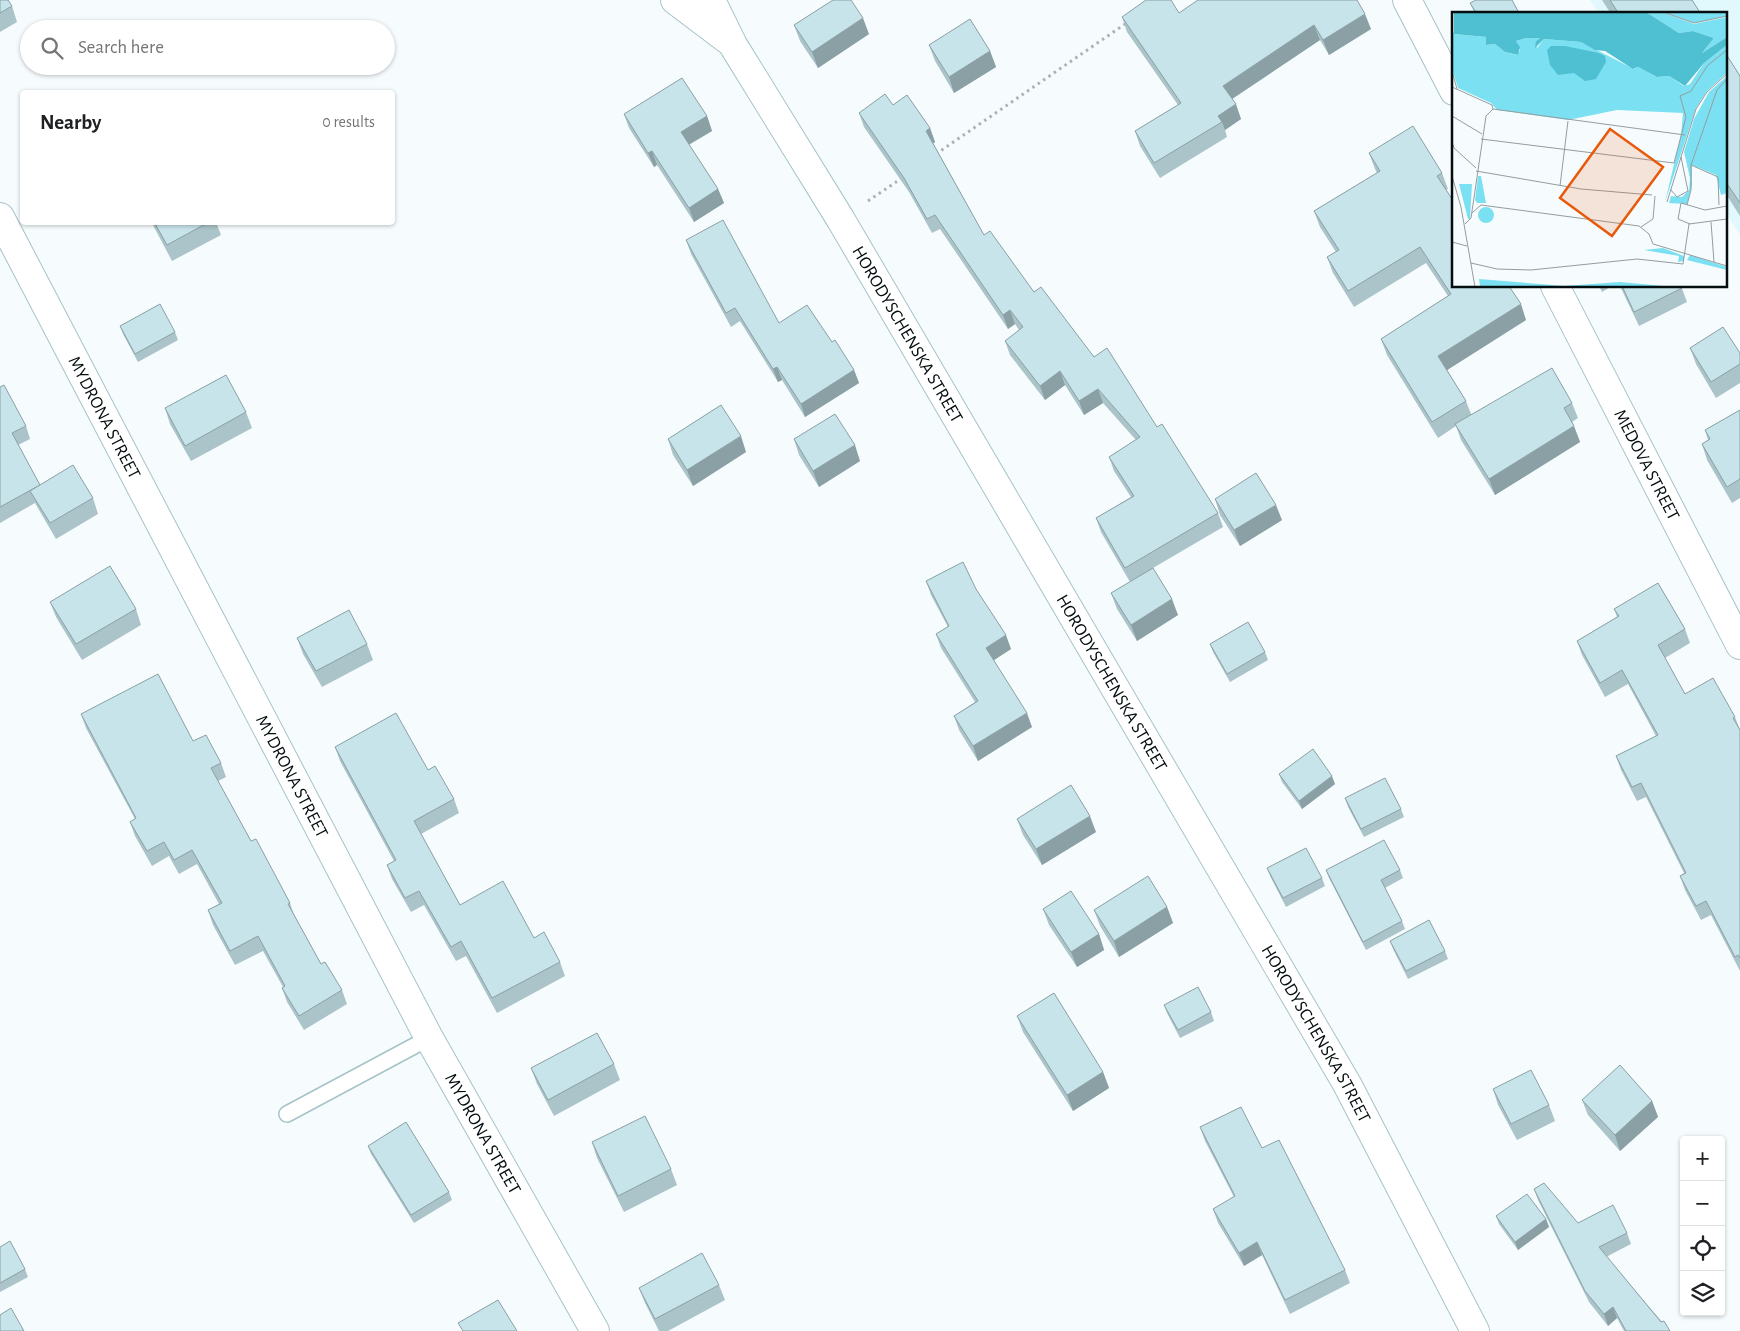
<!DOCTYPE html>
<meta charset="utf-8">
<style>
:root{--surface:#fff;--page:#f2f2f2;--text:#202124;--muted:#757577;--line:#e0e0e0}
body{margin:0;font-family:"Alegreya Sans",sans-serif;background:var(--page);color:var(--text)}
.controls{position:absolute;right:15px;bottom:15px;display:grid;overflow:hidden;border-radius:5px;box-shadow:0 1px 4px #0004}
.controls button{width:45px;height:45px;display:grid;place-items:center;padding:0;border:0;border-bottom:1px solid var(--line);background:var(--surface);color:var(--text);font:25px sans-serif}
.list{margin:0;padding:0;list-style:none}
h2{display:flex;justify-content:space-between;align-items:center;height:65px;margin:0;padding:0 20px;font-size:21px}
h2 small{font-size:16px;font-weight:400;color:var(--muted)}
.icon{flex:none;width:28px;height:28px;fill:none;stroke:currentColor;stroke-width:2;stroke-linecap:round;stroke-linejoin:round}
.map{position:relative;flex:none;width:1740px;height:1331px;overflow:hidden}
.search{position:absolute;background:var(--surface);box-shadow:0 1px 4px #0004;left:20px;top:20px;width:375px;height:55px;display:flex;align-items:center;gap:12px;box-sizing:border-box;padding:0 18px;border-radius:28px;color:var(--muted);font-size:19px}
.panel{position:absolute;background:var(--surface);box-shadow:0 1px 4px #0004;left:20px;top:90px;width:375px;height:135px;border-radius:5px}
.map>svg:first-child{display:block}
.built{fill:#e1f8fd}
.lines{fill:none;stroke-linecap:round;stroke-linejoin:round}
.lane-casing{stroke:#a6c3c8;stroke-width:18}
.street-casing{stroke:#a6c3c8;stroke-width:30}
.path{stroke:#abb2b3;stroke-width:3;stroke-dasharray:2.5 4;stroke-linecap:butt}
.lane{stroke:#fff;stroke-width:15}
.street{stroke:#fff;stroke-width:28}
.wall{fill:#abc4c9}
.shaded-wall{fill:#8ba0a4}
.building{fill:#c7e4ea;stroke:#8ba0a4}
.labels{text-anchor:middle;stroke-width:5;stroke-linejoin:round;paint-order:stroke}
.street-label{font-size:18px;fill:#040d0f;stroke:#f6fcfd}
.inset-road{fill:none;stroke:#959c9e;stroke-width:1}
.view{fill:#e8590c;fill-opacity:0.15;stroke:#e8590c;stroke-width:2.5}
.inset-edge{fill:none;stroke:#040d0f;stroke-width:2.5}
</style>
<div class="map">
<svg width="1740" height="1331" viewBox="0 0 1740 1331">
<rect width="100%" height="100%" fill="#f6fcfd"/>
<path class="built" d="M1590 0H1740V235L1726 213V14H1599Z"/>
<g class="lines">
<g class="lane-casing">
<path id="lane" d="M287 1114 429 1038"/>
</g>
<g class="street-casing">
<g id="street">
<path d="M675 0 728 40"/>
<path id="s1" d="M711 0 733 45 841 220 1347 1084 1475 1331"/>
<path d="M1407 0 1454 91"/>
<path id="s2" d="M0 217 429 1038 595 1331"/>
<path id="s3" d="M1555 286 1740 645"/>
</g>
</g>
<g class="path">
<path d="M936 154 1128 22"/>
<path d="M868 201 902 178"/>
</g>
<use href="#lane" class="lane"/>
<use href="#street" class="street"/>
</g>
<g class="wall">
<path d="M0 0 12 6 17 22 0 32Z"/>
<path d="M1512 0 1520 14H1475L1470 3Z"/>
<path d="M1602 0H1692L1701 14H1611Z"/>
<path d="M1179 13 1371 29 1329 55 1320 40 1232 99 1241 119 1225 130 1227 137 1160 178 1140 146 1135 131 1178 105 1127 32 1122 17Z"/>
<path d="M794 25 869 34 818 68 800 41Z"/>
<path d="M929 45 990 51 996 67 954 93 935 61Z"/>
<path d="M1726 54 1740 76V216L1726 194Z"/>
<path d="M893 105 930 128 935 142 933 143 984 235 1034 292 1094 357 1157 427 1218 513 1223 527 1153 568 1178 615 1137 641 1117 609 1111 593 1130 582 1101 532 1096 518 1131 497 1114 471 1109 457 1136 440 1103 403 1084 415 1065 385 1045 400 1010 355 1005 341 1019 330 1015 324 1008 329 940 229 932 233 909 192 864 127 859 113Z"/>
<path d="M624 114 707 116 712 131 689 145 718 189 724 203 694 222 657 165 654 167 629 128Z"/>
<path d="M1369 153 1442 173 1448 189 1446 190 1526 320 1447 370 1466 401 1471 414 1572 403 1578 418 1572 422 1580 442 1495 495 1461 440 1456 426 1438 438 1387 355 1381 339 1448 296 1426 263 1354 307 1333 273 1327 257 1336 252 1320 227 1314 211 1377 173 1375 169Z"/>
<path d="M152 222H216L221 235 172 261 154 227Z"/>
<path d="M686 240 779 323 832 342 854 370 859 383 805 417 782 380 778 382 740 321 731 327 691 254Z"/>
<path d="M1599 286H1612L1602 292Z"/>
<path d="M1620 286H1681L1687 302 1639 326Z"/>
<path d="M120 326 175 332 178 340 138 362 123 334Z"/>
<path d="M1690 348 1740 353V383L1716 398 1696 364Z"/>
<path d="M0 387 26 426 30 439 18 445 40 485 93 498 98 514 56 539 35 503 0 523Z"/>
<path d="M165 408 246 412 252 428 191 461 170 424Z"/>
<path d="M1740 410V498L1732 503 1707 460 1702 444 1708 440 1705 430Z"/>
<path d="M668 439 746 452 693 486 673 455Z"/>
<path d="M794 439 860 461 819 487 799 455Z"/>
<path d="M1215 499 1282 520 1240 546 1220 515Z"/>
<path d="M926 581 976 589 1011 649 994 660 1032 727 978 761 959 730 954 716 975 702 941 648 936 634 948 627 931 595Z"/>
<path d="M50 602 136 609 141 625 82 660 56 617Z"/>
<path d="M1614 609 1685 629 1690 643 1665 658 1685 694 1735 717 1740 730V971L1711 915 1701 920 1685 890 1680 876 1684 873 1646 797 1637 801 1621 770 1616 756 1656 736 1628 684 1605 697 1582 655 1577 641 1617 617Z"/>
<path d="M297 638 367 644 373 660 322 687 303 654Z"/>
<path d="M1210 644 1265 652 1268 660 1230 682 1213 652Z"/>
<path d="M81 714 193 741 221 763 226 777 218 781 251 841 290 903 294 915 321 964 342 990 347 1004 304 1030 287 1002 282 988 283 987 263 951 235 965 213 925 208 910 219 904 197 864 179 874 169 856 152 866 135 836 130 822 135 819 86 728Z"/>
<path d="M335 747 428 770 454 799 459 813 421 834 460 905 534 938 560 962 565 976 497 1013 466 956 456 961 424 905 411 912 392 879 387 865 394 861 340 761Z"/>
<path d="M1279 774 1335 784 1302 809 1282 782Z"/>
<path d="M1345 798 1401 809 1404 817 1364 837 1348 807Z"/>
<path d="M1017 819 1096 832 1042 865 1023 835Z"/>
<path d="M1267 868 1322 878 1325 886 1286 907 1270 876Z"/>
<path d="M1326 870H1400L1403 878 1385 888 1402 921 1405 929 1366 950 1329 878Z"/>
<path d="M1167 907 1173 923 1119 957 1100 926 1094 910Z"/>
<path d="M1043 909 1099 934 1104 950 1077 967 1049 925Z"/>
<path d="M1390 941 1445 951 1448 959 1408 979 1393 949Z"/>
<path d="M1164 1005 1211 1012 1214 1021 1180 1038 1167 1013Z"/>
<path d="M1017 1016 1103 1072 1109 1088 1073 1111 1023 1032Z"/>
<path d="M614 1064 620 1080 554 1116 537 1084 531 1068Z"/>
<path d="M1493 1089 1549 1105 1555 1121 1517 1140 1498 1105Z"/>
<path d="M1582 1100 1652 1101 1658 1117 1620 1151 1588 1115Z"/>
<path d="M1200 1127 1262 1148 1345 1270 1350 1283 1290 1314 1262 1255 1244 1266 1218 1223 1213 1209 1234 1197 1205 1141Z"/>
<path d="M592 1142 671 1169 677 1185 624 1212 597 1158Z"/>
<path d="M368 1146 449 1192 452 1200 414 1223 371 1154Z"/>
<path d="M1534 1189 1578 1223 1627 1233 1631 1244 1606 1257 1670 1331H1624L1617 1318 1608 1326 1589 1302 1538 1200Z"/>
<path d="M1496 1216 1546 1219 1549 1227 1518 1250 1499 1224Z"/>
<path d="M0 1247 25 1269 28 1277 0 1292Z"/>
<path d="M719 1285 725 1300 668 1331H659L645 1303 639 1288Z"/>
</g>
<g class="shaded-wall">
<path d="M1365 14 1371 29 1329 55 1323 40Z"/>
<path d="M863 18 869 34 818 68 812 52Z"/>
<path d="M1314 25 1320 40 1229 101 1223 86Z"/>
<path d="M990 51 996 67 954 93 949 77Z"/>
<path d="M1236 104 1241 119 1225 130 1222 122 1218 116Z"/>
<path d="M707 116 712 131 686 146 681 132Z"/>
<path d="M930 128 935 142 931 145 926 131Z"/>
<path d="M652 151 657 165 654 167 648 153Z"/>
<path d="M718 189 724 203 694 222 689 208Z"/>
<path d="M1521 304 1526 320 1444 372 1438 356Z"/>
<path d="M1010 310 1015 324 1008 329 1003 315Z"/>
<path d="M777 367 782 380 778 382 773 369Z"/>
<path d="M854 370 859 383 805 417 801 404Z"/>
<path d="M1060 371 1065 385 1045 400 1040 386Z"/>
<path d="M1098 389 1103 403 1084 415 1079 401Z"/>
<path d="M1574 426 1580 442 1495 495 1489 479Z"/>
<path d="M741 436 746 452 693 486 687 470Z"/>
<path d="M855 445 860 461 819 487 813 471Z"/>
<path d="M1276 505 1282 520 1240 546 1234 530Z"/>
<path d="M1172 599 1178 615 1137 641 1131 625Z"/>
<path d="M1006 635 1011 649 991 662 986 648Z"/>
<path d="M1027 713 1032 727 978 761 973 746Z"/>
<path d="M1332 776 1335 784 1302 809 1299 801Z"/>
<path d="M1090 816 1096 832 1042 865 1036 849Z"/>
<path d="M1167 907 1173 923 1119 957 1114 941Z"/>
<path d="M1099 934 1104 950 1077 967 1071 952Z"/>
<path d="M1103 1072 1109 1088 1073 1111 1067 1095Z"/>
<path d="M1652 1101 1658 1117 1620 1151 1615 1135Z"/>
<path d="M1546 1219 1549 1227 1518 1250 1515 1242Z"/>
<path d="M1257 1242 1262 1255 1244 1266 1239 1253Z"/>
<path d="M1613 1307 1617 1318 1608 1326 1604 1314Z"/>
</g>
<g class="building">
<path d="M0 0H8L12 6 0 13Z"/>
<path d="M833 0H851L863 18 812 52 794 25Z"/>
<path d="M1146 0H1171L1179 13 1198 0H1357L1365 14 1323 40 1314 25 1223 86 1236 104 1218 116 1222 122 1154 163 1135 131 1181 103 1122 17Z"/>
<path d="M1476 0H1512L1519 13 1477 14 1470 3Z"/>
<path d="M1610 0H1692L1701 14H1619Z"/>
<path d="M970 19 990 51 949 77 929 45Z"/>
<path d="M1726 54 1740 76V203L1726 182Z"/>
<path d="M682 78 707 116 681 132 718 189 689 208 652 151 648 153 624 114Z"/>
<path d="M885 94 893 105 907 95 930 128 926 131 984 235 990 231 1034 292 1041 287 1094 357 1107 348 1157 427 1162 424 1218 513 1125 568 1096 518 1134 496 1109 457 1140 437 1098 389 1079 401 1060 371 1040 386 1005 341 1023 327 1010 310 1003 315 935 215 927 219 904 178 859 113Z"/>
<path d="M1413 126 1442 173 1437 176 1454 202V286H1509L1521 304 1438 356 1466 401 1432 422 1381 339 1451 294 1420 247 1348 291 1327 257 1339 250 1314 211 1380 171 1369 153Z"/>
<path d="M723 220 779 323 807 305 832 342 835 340 854 370 801 404 777 367 773 369 735 308 726 313 686 240Z"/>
<path d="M154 222H209L167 245Z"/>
<path d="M1622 286H1681L1682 288 1634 312Z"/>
<path d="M160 304 175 332 135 354 120 326Z"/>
<path d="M1723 327 1740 353V364L1711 382 1690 348Z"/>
<path d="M1552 368 1572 403 1564 408 1574 426 1489 479 1455 424Z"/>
<path d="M226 375 246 412 185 446 165 408Z"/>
<path d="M4 385 26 426 12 433 40 485 0 507V387Z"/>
<path d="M721 405 741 436 687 470 668 439Z"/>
<path d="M1740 410V479L1727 487 1702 444 1710 439 1705 430Z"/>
<path d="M835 414 855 445 813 471 794 439Z"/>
<path d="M73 465 93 498 50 523 30 491Z"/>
<path d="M1256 473 1276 505 1234 530 1215 499Z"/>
<path d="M963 562 976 589 1006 635 986 648 1027 713 973 746 954 716 978 701 936 634 949 626 926 581Z"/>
<path d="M110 566 136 609 76 644 50 602Z"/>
<path d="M1153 568 1172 599 1131 625 1111 593Z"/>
<path d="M1658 583 1685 629 1658 645 1685 694 1713 678 1735 717 1733 718 1740 730V958L1738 955 1735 957 1706 901 1696 906 1680 876 1686 873 1641 783 1632 787 1616 756 1658 735 1622 670 1600 683 1577 641 1619 616 1614 609Z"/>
<path d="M349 610 367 644 316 671 297 638Z"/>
<path d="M1248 622 1265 652 1227 674 1210 644Z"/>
<path d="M158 674 193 741 206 735 221 763 211 768 251 841 256 839 290 903 288 904 321 964 325 962 342 990 299 1016 282 988 285 986 258 936 230 951 208 910 222 903 192 850 174 860 164 842 147 851 130 822 136 818 81 714Z"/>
<path d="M396 713 428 770 435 766 454 799 414 821 460 905 503 881 534 938 544 932 560 962 492 998 461 941 451 947 419 891 405 898 387 865 396 860 335 747Z"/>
<path d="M1313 749 1332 776 1299 801 1279 774Z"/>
<path d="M1385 778 1401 809 1361 829 1345 798Z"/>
<path d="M1071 785 1090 816 1036 849 1017 819Z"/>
<path d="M1384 840 1400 870 1381 880 1402 921 1363 942 1326 870Z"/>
<path d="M1306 848 1322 878 1283 898 1267 868Z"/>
<path d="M1148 876 1167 907 1114 941 1094 910Z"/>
<path d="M1071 891 1099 934 1071 952 1043 909Z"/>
<path d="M1429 920 1445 951 1406 971 1390 941Z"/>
<path d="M1198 987 1211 1012 1178 1030 1164 1005Z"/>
<path d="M1054 993 1103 1072 1067 1095 1017 1016Z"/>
<path d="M597 1033 614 1064 548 1100 531 1068Z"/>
<path d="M1620 1065 1652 1101 1615 1135 1582 1100Z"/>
<path d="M1531 1070 1549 1105 1511 1124 1493 1089Z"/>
<path d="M1241 1107 1262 1148 1279 1140 1345 1270 1285 1300 1257 1242 1239 1253 1213 1209 1235 1196 1200 1127Z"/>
<path d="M645 1116 671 1169 618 1196 592 1142Z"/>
<path d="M406 1122 449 1192 411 1215 368 1146Z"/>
<path d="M1544 1183 1578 1223 1613 1205 1627 1233 1599 1247 1661 1322 1664 1321 1670 1331H1626L1613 1307 1604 1314 1585 1291 1534 1189Z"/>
<path d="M1527 1194 1546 1219 1515 1242 1496 1216Z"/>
<path d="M10 1241 25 1269 0 1283V1247Z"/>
<path d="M702 1253 719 1285 655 1319 639 1288Z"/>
<path d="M498 1300 517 1331H463L458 1323Z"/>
<path d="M11 1308 24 1331H0V1315Z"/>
</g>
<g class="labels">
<g class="street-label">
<text dy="6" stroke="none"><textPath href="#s1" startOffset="388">HORODYSCHENSKA STREET</textPath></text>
<text dy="6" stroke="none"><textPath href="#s2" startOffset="226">MYDRONA STREET</textPath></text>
<text dy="6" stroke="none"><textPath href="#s3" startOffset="201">MEDOVA STREET</textPath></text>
<text dy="6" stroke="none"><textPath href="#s1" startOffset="792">HORODYSCHENSKA STREET</textPath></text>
<text dy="6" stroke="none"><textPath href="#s2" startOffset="631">MYDRONA STREET</textPath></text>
<text dy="6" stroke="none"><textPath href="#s1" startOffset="1198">HORODYSCHENSKA STREET</textPath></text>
<text dy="6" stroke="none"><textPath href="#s2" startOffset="1036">MYDRONA STREET</textPath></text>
</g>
</g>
<g transform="translate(1452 12)">
<rect width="275" height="275" fill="#f6fcfd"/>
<path d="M194 0H210L242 12 275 5V25L250 41 262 26 241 19 227 21ZM212 0H275V4L242 11ZM0 16 2 22 34 25V33L43 32 53 40 65 43 68 38 64 29 74 26H88L84 29 85 36 92 27 129 30 182 57 186 55 205 65 217 64 232 74 238 72 252 51 275 33V61L255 79 244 96 213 190 229 123 231 101 165 98 116 108 45 98 39 91 6 76 0 57ZM275 64V181L269 183 264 163 240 153V173L235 192 217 191 219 184 230 185 237 178 238 166 232 140 242 107 257 80ZM26 164H29L34 191H25L23 188ZM7 172H20L18 207H16ZM26 203a8 8 0 1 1 16 0a8 8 0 1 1-16 0ZM211 236 232 244V249L226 250 227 244 192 238ZM238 243 275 255V258L235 248ZM27 267 112 274 168 270 223 275H33L28 274Z" fill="#7be1f2"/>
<path d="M2 0H194L227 21 241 19 262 26 250 41 275 25V33L252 51 233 74 217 64 205 65 186 55 181 57 153 39 143 38 129 30 92 27 83 36 84 29 88 26H74L64 29 68 35 66 43 53 40 43 32 34 33V25L2 22ZM99 34H113L147 41 153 44 154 50 144 67 133 69 122 61 106 63 98 53 95 38Z" fill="#4fc0d2"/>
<path class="inset-road" d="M211 0 242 11 275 4M0 59 5 77M0 75 40 93 41 97M41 97 233 123M0 104 30 122M29 127 222 151 234 105 228 84 239 79 256 53 275 38M0 130 2 136 24 156M239 153 266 165 267 193M24 159 129 177 200 183M0 164 9 195 23 275M108 174 116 109M218 177 225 185 236 179 229 145M215 190 244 97 255 80 275 62M235 193 239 178V153L265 78 275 67M20 201 29 193 187 214 197 222 201 232 275 254M259 210 262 250M13 212 19 206 34 104 41 97M238 212 226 207 229 191 253 198 275 194M189 215 201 207 203 184M0 230 15 234M19 251 45 257 79 258 185 247 231 252 237 212 275 207"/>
<path class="view" d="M158 117 211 155 160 224 108 186Z"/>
<rect width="275" height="275" class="inset-edge"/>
</g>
</svg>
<div class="controls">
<button>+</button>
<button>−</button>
<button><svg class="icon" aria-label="locate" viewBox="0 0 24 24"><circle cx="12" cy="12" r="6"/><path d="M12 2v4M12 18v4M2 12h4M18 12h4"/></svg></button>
<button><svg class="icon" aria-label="layers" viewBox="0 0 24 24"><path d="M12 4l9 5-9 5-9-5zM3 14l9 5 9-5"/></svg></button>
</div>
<div class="search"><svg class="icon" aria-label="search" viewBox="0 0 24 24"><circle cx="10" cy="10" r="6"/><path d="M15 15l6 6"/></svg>Search here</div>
<section class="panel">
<h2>Nearby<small>0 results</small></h2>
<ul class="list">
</ul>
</section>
</div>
